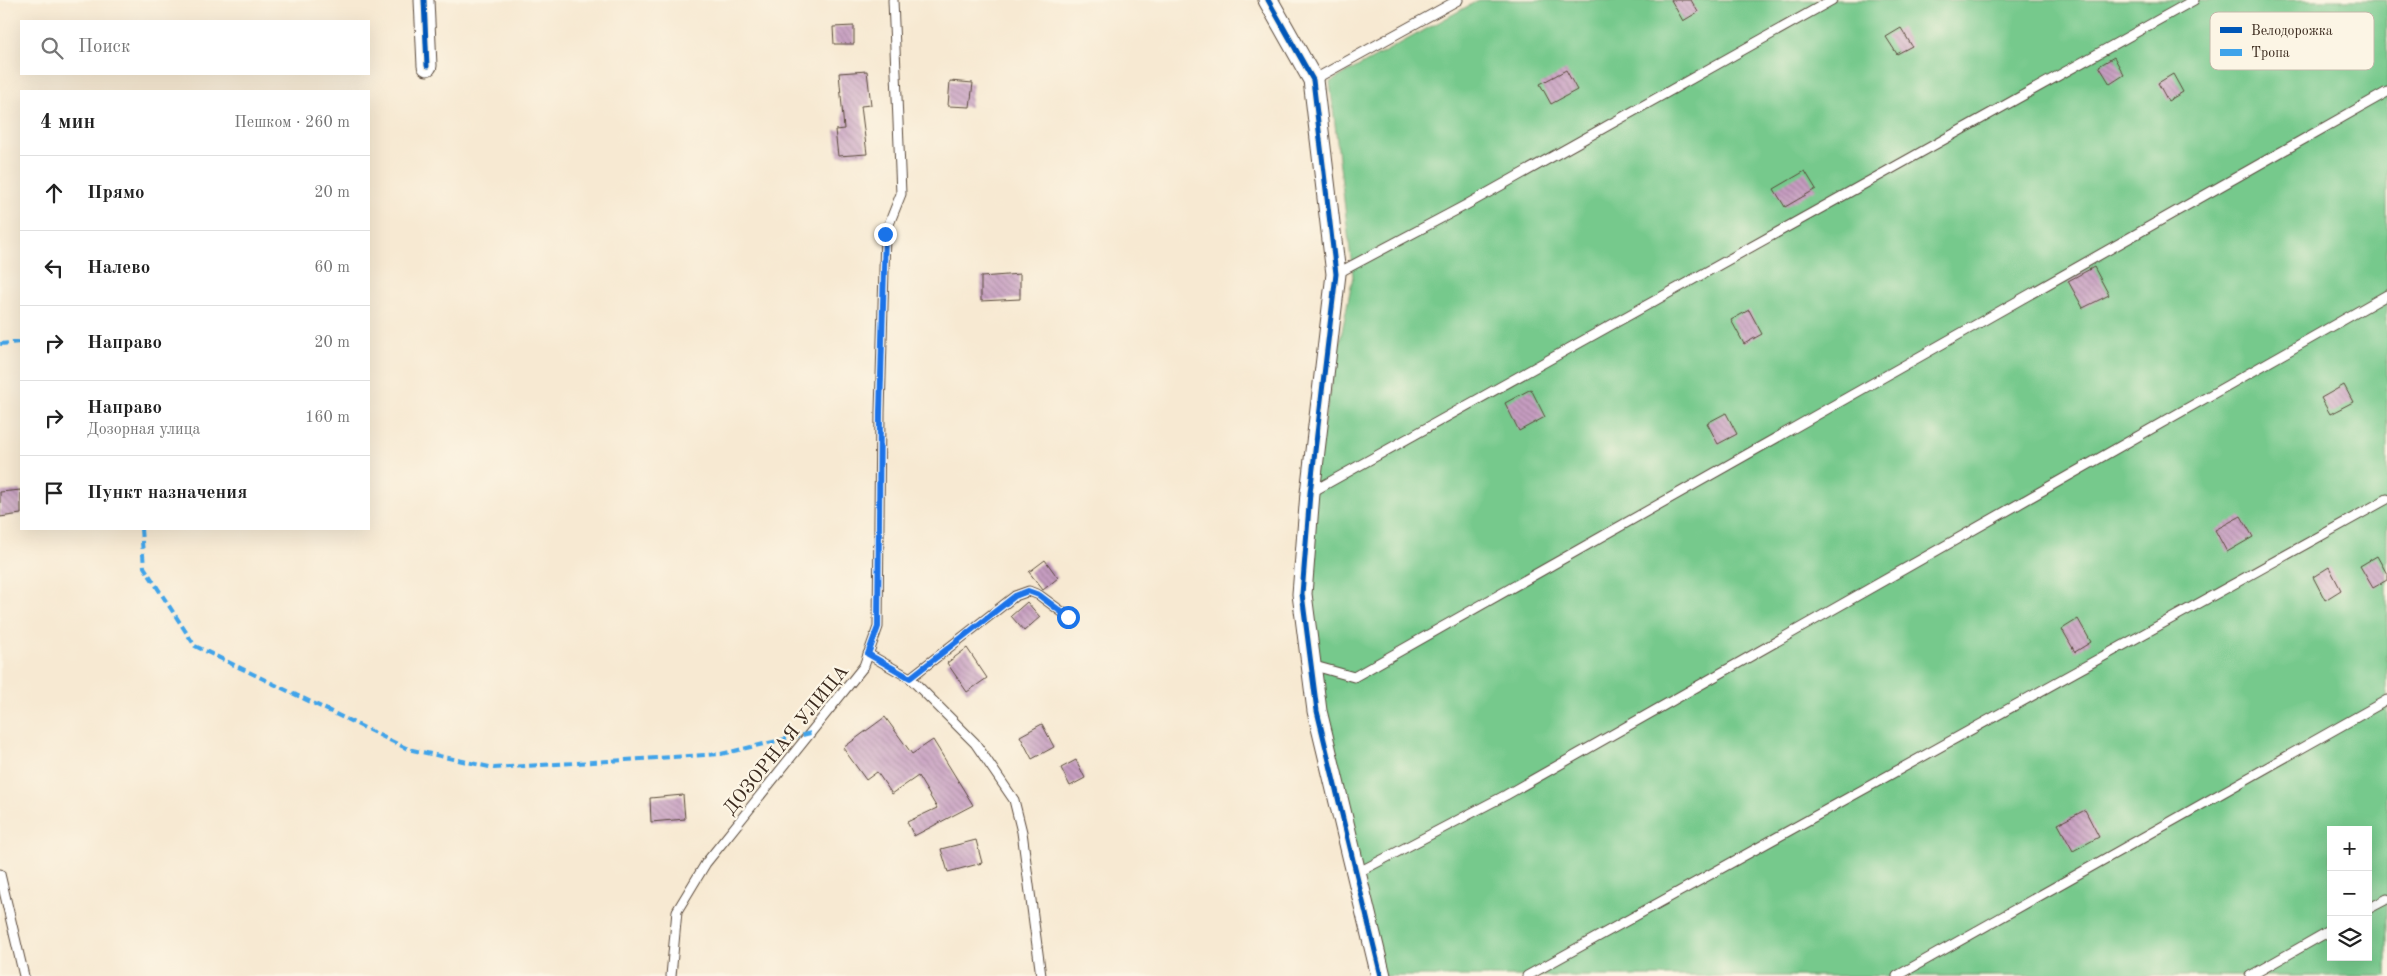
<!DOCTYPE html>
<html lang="ru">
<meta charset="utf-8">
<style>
:root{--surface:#fff;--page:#f6f6f6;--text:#222;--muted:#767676;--line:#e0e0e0}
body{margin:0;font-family:"Old Standard TT",serif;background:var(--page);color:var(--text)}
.controls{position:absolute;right:15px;bottom:15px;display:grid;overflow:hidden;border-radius:0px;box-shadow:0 5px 20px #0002}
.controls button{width:45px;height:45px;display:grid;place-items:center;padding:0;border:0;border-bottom:1px solid var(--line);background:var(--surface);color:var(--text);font:25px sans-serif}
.stop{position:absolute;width:15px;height:15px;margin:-11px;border:4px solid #1a73e8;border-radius:50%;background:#fff}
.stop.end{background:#1a73e8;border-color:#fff;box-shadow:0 1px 5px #0008}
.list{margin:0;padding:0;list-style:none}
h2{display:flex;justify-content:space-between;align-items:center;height:65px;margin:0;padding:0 20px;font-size:21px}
h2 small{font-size:16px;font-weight:400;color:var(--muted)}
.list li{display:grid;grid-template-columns:32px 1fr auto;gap:15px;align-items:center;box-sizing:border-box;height:75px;padding:0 20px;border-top:1px solid var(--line)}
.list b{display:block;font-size:19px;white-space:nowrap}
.list p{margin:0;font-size:16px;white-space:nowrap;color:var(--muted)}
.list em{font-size:16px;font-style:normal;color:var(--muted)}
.icon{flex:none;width:28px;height:28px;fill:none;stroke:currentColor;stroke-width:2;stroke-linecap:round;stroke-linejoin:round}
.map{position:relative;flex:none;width:2387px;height:976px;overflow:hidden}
.search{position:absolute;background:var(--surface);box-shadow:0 5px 20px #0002;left:20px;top:20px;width:350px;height:55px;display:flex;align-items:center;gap:12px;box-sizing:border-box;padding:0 18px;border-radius:0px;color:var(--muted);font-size:19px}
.panel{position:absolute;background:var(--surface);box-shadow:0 5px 20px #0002;left:20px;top:90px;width:350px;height:440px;border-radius:0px}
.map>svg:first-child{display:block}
.green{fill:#76c98c;stroke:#587a55;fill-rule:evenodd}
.building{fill:url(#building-back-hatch)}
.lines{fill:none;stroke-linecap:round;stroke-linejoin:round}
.service-casing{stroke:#574739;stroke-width:11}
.minor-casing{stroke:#574739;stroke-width:21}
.service{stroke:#fff;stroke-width:9}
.minor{stroke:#fff;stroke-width:19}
.quiet{stroke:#3fa3ea;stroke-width:4;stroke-dasharray:8 4;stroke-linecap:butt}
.cycleway-casing{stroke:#fcf5e5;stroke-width:8}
.cycleway{stroke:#0057b8;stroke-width:5}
.route{stroke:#1a73e8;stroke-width:6}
.labels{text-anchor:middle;stroke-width:4.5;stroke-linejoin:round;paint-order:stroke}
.street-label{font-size:19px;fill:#3b2a1e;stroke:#fcf5e5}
.key{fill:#fcf5e5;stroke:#c2b8a9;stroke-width:1}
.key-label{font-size:14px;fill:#3b2a1e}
</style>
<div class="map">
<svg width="2387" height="976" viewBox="0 0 2387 976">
<defs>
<pattern id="building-back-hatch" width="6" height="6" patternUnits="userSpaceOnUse" patternTransform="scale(1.25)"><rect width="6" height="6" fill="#c69dc1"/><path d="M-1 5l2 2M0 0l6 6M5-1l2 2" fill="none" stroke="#a2809c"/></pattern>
</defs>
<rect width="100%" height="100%" fill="#fcf5e5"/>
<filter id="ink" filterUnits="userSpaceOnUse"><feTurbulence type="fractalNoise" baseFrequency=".02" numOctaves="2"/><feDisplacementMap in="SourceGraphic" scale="10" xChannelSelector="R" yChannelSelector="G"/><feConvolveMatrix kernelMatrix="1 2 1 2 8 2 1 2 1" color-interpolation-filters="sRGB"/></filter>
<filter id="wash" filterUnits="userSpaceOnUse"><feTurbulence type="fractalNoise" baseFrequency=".0096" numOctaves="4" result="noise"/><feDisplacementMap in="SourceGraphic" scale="20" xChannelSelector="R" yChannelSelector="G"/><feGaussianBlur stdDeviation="1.12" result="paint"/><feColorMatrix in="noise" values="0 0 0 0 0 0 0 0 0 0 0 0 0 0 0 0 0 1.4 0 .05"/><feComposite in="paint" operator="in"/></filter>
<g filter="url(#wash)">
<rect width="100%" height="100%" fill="#f7e9d2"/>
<path class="green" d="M1479 0H2387V976H1381L1310 665V493L1353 276 1330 82ZM2331 830H2368V957H2331Z"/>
<g id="blocks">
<g class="building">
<path d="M1671 0H1691L1698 12 1683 21Z"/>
<path d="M854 26V44H834L833 27Z"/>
<path d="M1901 28 1912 46 1897 54 1886 37Z"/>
<path d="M2114 57 2124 75 2110 84 2099 66Z"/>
<path d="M1566 70 1577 90 1551 104 1540 84Z"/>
<path d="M867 71 871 105 861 106 867 154 838 156 835 130 844 129 839 73Z"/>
<path d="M2173 74 2183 92 2168 101 2158 83Z"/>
<path d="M950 81 973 83 970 107 948 106Z"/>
<path d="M1805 171 1816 189 1785 207 1774 189Z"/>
<path d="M2094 267 2109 295 2083 308 2068 281Z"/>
<path d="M1020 274V299L981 301V277Z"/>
<path d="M1749 310 1762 334 1744 344 1731 320Z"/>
<path d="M2344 385 2353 402 2330 414 2321 398Z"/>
<path d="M1531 389 1545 417 1519 431 1505 403Z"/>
<path d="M1726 413 1737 434 1718 444 1707 423Z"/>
<path d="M21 490V514L0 517V492Z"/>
<path d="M2241 516 2253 537 2227 552 2215 530Z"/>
<path d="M2377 556 2387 574V580L2373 588 2360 566Z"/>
<path d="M1045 560 1058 578 1043 590 1029 572Z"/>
<path d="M2329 567 2341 590 2325 600 2313 577Z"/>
<path d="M1027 602 1040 617 1024 631 1011 616Z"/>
<path d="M2078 619 2091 642 2075 652 2062 629Z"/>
<path d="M967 648 987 678 967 692 947 663Z"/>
<path d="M885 717 912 754 933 740 973 805 914 836 907 822 937 808 918 776 892 794 877 772 866 780 843 748Z"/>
<path d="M1042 724 1054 747 1032 759 1020 736Z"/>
<path d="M1076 760 1085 778 1070 786 1061 768Z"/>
<path d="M683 795 685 819 651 822 650 798Z"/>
<path d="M2085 810 2099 837 2073 851 2058 824Z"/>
<path d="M976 840 982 863 948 872 941 849Z"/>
</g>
</g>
</g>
<g filter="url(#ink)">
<use href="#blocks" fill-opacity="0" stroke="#574739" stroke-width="1"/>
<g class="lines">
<g class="service-casing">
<g id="service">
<path d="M1313 80 1458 0"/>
<path d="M1336 274 1466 205 1832 0"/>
<path d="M1310 493 2194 0"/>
<path d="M868 654 910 678 975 743 1014 800 1022 832 1041 976"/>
<path d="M1311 665 1354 677 2387 92"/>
<path d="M910 678 1015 596 1029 591 1039 595 1069 617"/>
<path d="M1357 873 1506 795 2387 295"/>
<path d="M0 874 24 976"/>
<path d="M2368 909 2387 899"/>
<path d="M671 976 677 911 706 863 864 666 878 627 880 412 885 234 901 194 893 0"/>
<path d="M1527 976 2387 499"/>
<path d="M1897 976 2387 700"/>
<path d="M2250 976 2331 930"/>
</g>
</g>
<g class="minor-casing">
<g id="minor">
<path d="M424 0 427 66"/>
<path d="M1268 0 1313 80 1336 274 1310 493 1302 594 1317 711 1381 976"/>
</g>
</g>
<use href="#service" class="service"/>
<use href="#minor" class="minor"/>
<g class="quiet">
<path d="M0 344 21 342"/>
<path d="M141 529 144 567 195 646 408 749 494 768 721 754 811 733"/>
</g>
<g class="cycleway-casing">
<g id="cycleway">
<path d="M424 0 427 66"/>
<path d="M1268 0 1313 80 1336 274 1310 493 1302 594 1317 711 1381 976"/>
</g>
</g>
<use href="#cycleway" class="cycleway"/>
</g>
</g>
<g class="lines" filter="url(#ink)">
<path class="route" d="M885 234 880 412 878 627 868 654 910 678 1015 596 1028 591 1039 595 1068 617"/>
</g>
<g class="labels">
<g class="street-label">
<text transform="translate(785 739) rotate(-51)" y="7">ДОЗОРНАЯ УЛИЦА</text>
</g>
</g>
<rect x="2210" y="12" width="164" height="58" rx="8" class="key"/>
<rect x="2220" y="27" width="22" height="6" fill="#0057b8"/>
<rect x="2220" y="49" width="22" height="7" fill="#3fa3ea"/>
<g class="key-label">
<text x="2251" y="35">Велодорожка</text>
<text x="2251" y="57">Тропа</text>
</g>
</svg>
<div class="controls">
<button>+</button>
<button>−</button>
<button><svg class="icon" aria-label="layers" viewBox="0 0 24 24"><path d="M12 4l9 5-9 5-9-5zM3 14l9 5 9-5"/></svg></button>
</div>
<div class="stop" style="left:1068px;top:617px"></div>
<div class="stop end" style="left:885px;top:234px"></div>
<div class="search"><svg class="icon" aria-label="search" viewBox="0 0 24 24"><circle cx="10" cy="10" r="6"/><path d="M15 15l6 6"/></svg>Поиск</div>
<section class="panel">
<h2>4 мин<small>Пешком · 260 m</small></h2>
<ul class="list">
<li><svg class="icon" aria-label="ahead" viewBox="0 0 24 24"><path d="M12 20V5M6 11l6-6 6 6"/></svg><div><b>Прямо</b></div><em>20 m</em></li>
<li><svg class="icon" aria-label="left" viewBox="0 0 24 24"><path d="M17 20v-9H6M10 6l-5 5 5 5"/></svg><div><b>Налево</b></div><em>60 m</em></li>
<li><svg class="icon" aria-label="right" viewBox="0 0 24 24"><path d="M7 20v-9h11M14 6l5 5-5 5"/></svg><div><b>Направо</b></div><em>20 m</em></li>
<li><svg class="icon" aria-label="right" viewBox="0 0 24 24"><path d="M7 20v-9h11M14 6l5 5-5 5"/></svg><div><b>Направо</b><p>Дозорная улица</p></div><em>160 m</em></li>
<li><svg class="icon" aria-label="arrive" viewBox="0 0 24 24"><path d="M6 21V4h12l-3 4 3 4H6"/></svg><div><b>Пункт назначения</b></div></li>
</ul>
</section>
</div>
